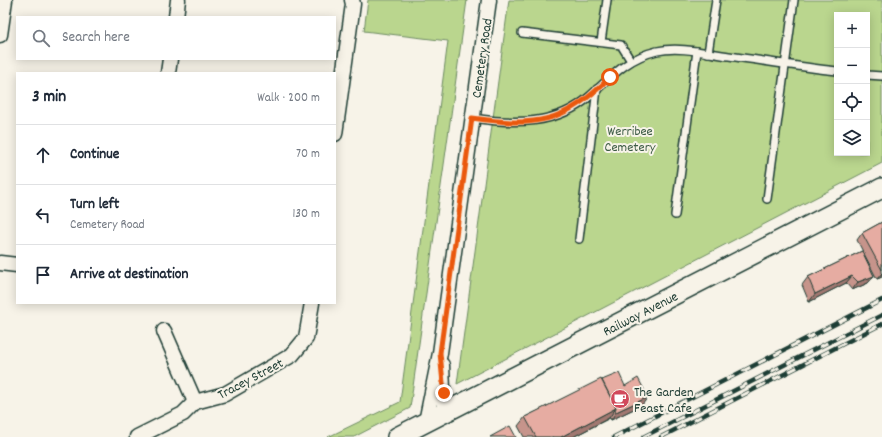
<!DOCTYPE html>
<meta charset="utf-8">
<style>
:root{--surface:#fff;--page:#f2f2f3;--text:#1f2937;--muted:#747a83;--line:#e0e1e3}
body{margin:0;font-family:Dekko,sans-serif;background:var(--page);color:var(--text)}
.controls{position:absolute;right:12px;top:12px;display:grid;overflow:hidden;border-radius:0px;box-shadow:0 2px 10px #0003}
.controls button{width:36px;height:36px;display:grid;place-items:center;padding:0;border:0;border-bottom:1px solid var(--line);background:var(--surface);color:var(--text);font:20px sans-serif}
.stop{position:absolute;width:12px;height:12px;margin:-9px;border:3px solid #ea580c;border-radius:50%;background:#fff}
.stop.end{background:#ea580c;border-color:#fff;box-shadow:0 1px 4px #0008}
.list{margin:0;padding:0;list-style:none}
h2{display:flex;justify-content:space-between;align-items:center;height:52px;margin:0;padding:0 16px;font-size:17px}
h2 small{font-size:13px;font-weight:400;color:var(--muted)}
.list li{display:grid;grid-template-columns:26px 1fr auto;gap:12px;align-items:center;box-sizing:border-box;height:60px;padding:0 16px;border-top:1px solid var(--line)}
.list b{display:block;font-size:15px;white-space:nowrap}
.list p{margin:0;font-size:13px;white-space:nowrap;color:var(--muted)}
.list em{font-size:13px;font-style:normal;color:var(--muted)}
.icon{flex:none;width:22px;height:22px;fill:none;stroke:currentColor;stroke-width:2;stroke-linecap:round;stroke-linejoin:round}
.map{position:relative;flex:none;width:882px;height:437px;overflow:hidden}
.search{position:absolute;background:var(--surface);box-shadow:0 2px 10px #0003;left:16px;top:16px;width:320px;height:44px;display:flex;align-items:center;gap:10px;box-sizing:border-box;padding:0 14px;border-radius:0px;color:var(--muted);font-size:15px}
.panel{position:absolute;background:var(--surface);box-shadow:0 2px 10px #0003;left:16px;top:72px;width:320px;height:232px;border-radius:0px}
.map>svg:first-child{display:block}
.green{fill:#bad68e;stroke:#6c8a61;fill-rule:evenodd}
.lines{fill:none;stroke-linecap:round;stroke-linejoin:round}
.lane-casing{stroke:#1f3d34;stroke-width:10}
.street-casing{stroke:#1f3d34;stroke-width:17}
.secondary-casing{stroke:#1f3d34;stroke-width:22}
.lane{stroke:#f7f3e8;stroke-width:7}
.street{stroke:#f7f3e8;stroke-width:14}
.secondary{stroke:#f7f3e8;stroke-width:19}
.rail-casing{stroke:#1f3d34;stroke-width:4.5}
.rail{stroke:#f7f3e8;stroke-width:3;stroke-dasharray:9;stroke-linecap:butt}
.wall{fill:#c6948b;stroke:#1f3d34}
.shaded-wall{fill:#a17871;stroke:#1f3d34}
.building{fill:#e6aca2;stroke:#1f3d34}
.route{stroke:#ea580c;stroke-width:5}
.labels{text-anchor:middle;stroke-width:4;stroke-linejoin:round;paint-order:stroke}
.street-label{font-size:14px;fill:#1f3d34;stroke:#f7f3e8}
.park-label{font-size:14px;fill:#3e5c46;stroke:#f7f3e8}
.poi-label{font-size:14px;fill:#1f3d34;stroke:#f7f3e8;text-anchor:start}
</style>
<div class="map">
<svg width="882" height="437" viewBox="0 0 882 437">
<rect width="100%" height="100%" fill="#f7f3e8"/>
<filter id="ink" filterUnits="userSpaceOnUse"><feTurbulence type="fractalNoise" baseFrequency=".025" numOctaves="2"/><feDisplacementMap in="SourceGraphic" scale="8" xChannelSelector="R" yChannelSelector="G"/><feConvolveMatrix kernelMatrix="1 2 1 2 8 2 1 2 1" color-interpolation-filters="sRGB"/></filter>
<g filter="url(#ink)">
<g class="green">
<path d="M368 0H467L410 408 354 437H328L400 402 448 41 364 31Z"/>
<path d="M509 0H882V163L457 384ZM837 15H867V153H837Z"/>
</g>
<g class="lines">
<g class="lane-casing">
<g id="lane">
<path d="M522 33 621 45 631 61"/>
<path d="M601 42 607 0"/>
<path d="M708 53 716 0"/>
<path d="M867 75 882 76"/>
<path d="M472 118C513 124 557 126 590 96 611 77 627 58 657 51 680 46 706 53 729 56 765 61 801 67 837 71"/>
<path d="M767 199 794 0"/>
<path d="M675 215 697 51"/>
<path d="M579 239 597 89"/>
</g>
</g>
<g class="street-casing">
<g id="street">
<path d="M176 17 178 0"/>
<path d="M0 35 5 0"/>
<path d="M168 73 170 59"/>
<path d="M335 134 353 4 352 0"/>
<path d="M0 263 17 265"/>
<path d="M164 331 195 402"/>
<path d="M442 365 444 413"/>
<path d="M426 422 440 353 489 0"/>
<path d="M137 437 183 414 195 402 225 394 292 355 306 338 312 303"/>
</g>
</g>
<g class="secondary-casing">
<path id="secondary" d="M397 437 882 188"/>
</g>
<use href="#lane" class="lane"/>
<use href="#street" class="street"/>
<use href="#secondary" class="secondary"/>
<g class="rail-casing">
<g id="rail">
<path d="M614 437 882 300"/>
<path d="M643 437 882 315"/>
<path d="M661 437 882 324"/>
</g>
</g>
<use href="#rail" class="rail"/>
</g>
<g class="wall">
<path d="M882 222V277L877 279 857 240 862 233Z"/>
<path d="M862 251 874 276 868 283 852 290 846 283 809 302 802 285 808 277Z"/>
<path d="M602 380 625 386 642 405 611 420 610 418 573 437H524L518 426 525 417Z"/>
</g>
<g class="shaded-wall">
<path d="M882 273V277L877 279Z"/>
<path d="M852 276 846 283 809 302 815 294Z"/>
<path d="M874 276 868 283 852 290 858 282Z"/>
<path d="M648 397 642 405 611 420 616 412Z"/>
<path d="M616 408 609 418 573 437H561Z"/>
</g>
<g class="building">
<path d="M882 222V270L862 233Z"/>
<path d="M862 251 874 276 858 282 852 276 815 294 808 277Z"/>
<path d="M619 373 625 386 638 378 648 397 616 412 615 410 616 408 602 380Z"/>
<path d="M601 379 616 408 561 437H536L525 417Z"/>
<path d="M510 426 516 437H490Z"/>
</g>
</g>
<g class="lines" filter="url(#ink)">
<path class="route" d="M444 393 440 353 472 118C534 127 565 124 610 77"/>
</g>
<defs>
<g id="cafe-disc" transform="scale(1)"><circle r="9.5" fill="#d1495b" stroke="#f7f3e8"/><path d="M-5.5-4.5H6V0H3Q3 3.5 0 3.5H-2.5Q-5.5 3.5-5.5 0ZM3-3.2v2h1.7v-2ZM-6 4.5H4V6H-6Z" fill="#fff"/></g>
</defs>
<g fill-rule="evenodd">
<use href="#cafe-disc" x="620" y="399"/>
</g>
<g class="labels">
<g class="street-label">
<text transform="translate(481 58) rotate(-82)" y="5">Cemetery Road</text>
<text transform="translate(640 313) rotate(-27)" y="5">Railway Avenue</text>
<text transform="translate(250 378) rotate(-28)" y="5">Tracey Street</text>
</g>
<g class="park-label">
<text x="630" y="135">Werribee<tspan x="630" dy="16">Cemetery</tspan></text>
</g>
<g class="poi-label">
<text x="634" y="396">The Garden<tspan x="634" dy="16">Feast Cafe</tspan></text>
</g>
</g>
</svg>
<div class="controls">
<button>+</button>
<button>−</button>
<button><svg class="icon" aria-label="locate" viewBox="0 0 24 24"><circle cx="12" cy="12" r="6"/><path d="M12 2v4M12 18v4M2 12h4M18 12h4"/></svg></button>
<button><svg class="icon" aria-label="layers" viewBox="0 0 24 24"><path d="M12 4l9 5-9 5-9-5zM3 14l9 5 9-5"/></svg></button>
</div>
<div class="stop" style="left:610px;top:77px"></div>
<div class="stop end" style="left:444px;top:393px"></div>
<div class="search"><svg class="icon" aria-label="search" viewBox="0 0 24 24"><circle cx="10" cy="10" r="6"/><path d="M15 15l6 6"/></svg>Search here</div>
<section class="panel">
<h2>3 min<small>Walk · 200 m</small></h2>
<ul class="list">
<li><svg class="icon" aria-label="ahead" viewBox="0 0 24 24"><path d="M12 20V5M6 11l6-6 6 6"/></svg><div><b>Continue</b></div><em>70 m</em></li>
<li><svg class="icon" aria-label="left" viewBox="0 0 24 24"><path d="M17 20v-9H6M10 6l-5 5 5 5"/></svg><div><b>Turn left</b><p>Cemetery Road</p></div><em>130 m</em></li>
<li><svg class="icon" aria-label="arrive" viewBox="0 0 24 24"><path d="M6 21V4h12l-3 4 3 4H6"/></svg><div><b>Arrive at destination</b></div></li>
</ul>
</section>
</div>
